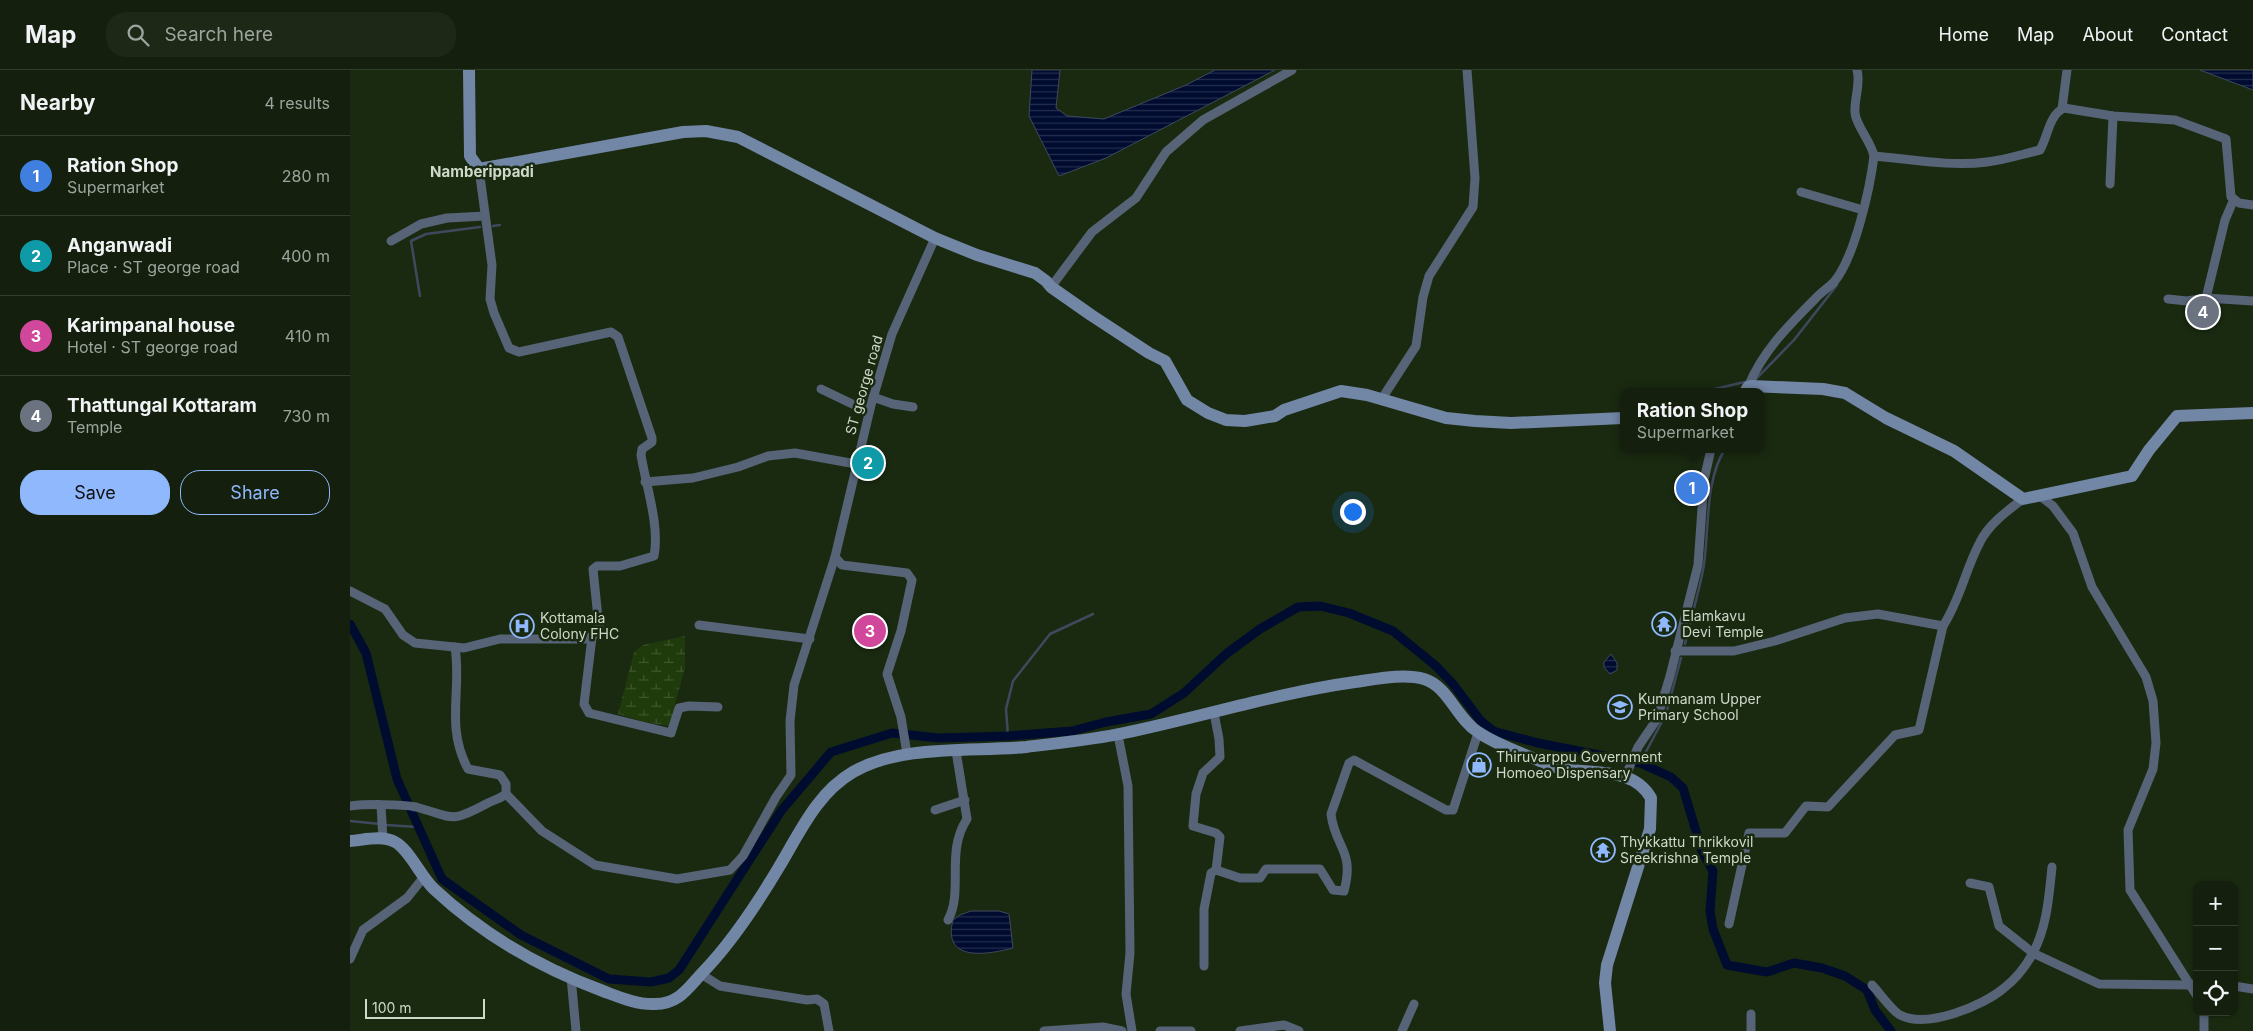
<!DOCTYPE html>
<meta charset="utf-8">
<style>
:root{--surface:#14200d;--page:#1d2816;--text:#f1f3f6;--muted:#9da39d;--line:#333e2e;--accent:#8fb8fd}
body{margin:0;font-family:Inter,sans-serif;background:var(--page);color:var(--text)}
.controls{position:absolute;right:15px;bottom:15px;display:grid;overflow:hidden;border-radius:10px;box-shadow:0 1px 4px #0004}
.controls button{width:45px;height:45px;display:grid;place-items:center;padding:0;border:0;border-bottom:1px solid var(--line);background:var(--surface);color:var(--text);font:25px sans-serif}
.scale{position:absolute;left:15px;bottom:12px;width:120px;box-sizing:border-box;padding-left:5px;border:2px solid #cfd9c9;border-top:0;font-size:14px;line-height:18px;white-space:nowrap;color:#cfd9c9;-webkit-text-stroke:4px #1a2a11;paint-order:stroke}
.you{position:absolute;left:1002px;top:441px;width:18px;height:18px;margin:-12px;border:4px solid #fff;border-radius:50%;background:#1a73e8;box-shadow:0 0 0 8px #1a73e833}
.badge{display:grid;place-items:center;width:32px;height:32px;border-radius:50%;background:var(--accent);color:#fff;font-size:16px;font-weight:700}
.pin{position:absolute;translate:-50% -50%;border:2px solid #fff;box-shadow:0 1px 5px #0006}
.popup{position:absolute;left:1270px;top:318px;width:145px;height:65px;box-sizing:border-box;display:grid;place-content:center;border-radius:10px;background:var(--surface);filter:drop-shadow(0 1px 4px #0005);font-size:16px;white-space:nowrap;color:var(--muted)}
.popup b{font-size:19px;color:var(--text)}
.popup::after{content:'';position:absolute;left:50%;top:100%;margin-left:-10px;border:10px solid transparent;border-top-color:var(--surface)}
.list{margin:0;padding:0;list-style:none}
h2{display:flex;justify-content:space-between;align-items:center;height:65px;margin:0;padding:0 20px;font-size:21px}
h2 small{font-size:16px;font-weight:400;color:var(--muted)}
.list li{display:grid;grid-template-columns:32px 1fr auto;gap:15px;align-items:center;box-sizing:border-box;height:80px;padding:0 20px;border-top:1px solid var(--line)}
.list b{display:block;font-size:19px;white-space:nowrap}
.list p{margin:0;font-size:16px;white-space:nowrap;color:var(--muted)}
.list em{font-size:16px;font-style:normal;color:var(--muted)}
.actions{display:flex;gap:10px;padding:15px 20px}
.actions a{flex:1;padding:11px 0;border:1px solid var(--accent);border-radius:20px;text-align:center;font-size:18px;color:var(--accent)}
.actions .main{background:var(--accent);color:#111}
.icon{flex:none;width:28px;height:28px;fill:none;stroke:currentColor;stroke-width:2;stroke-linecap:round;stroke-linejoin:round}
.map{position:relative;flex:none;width:1903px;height:961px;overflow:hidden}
header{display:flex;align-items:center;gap:30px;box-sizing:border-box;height:70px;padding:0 25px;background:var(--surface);border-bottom:1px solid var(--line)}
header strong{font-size:24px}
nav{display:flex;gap:28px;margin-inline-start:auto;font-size:18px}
.search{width:350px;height:45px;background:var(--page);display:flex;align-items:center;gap:12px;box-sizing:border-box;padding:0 18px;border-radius:20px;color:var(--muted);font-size:19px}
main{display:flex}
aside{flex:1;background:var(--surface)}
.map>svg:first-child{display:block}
.wetland{fill:url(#wetland-marsh)}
.water{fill:url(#water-rules);stroke:#3e495e}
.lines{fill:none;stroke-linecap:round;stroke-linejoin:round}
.stream{stroke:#3e495e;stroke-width:2.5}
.canal{stroke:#000b30;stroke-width:9}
.street{stroke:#576377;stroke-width:9}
.secondary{stroke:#7286a6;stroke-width:12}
.labels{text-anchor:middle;stroke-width:5;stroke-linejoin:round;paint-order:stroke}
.street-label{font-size:14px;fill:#cfd9c9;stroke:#1a2a11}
.poi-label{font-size:14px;fill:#cfd9c9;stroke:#1a2a11;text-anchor:start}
.neighbourhood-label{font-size:15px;font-weight:bold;fill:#cfd9c9;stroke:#1a2a11}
</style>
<header>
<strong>Map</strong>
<div class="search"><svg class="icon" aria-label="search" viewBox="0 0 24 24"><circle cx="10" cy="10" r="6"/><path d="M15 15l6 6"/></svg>Search here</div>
<nav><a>Home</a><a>Map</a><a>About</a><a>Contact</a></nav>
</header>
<main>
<aside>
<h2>Nearby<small>4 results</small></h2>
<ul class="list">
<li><span class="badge" style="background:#3f7fe0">1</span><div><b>Ration Shop</b><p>Supermarket</p></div><em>280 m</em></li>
<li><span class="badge" style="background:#0f9aa8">2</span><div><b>Anganwadi</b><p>Place · ST george road</p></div><em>400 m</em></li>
<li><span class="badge" style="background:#d1479c">3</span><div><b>Karimpanal house</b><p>Hotel · ST george road</p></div><em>410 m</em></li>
<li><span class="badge" style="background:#6b7280">4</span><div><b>Thattungal Kottaram</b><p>Temple</p></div><em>730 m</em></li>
</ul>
<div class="actions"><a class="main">Save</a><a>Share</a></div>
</aside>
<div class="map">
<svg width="1903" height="961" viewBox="0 0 1903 961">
<defs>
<pattern id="wetland-marsh" width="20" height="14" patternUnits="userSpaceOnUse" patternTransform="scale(1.25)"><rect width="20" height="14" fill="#1f3a0b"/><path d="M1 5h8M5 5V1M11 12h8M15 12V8" fill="none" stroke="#3e562d"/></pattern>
<pattern id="water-rules" width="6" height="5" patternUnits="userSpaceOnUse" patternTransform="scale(1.25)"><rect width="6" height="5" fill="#000b30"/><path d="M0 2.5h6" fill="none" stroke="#242e4d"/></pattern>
</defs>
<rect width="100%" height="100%" fill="#1a2a11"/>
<path class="wetland" d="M335 566V598L319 656 295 652 268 644 284 582 293 575Z"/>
<g class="water">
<path d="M682 0H710L706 38 717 46 754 49 836 15 865 0H925L756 88 709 106 679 46Z"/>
<path d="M1850 0H1903V20Z"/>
<path d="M1261 584 1267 593V600L1260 604 1254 597V592Z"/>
<path d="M621 841H649L659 844 663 878C636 885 592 892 603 850L610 845Z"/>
</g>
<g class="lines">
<g class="stream">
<path d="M143 156 150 155"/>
<path d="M70 226 61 171 76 164 130 157"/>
<path d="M1404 311 1444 270 1487 215"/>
<path d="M1356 321 1399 311"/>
<path d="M1335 574C1341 548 1349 522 1354 495 1359 459 1355 410 1375 379"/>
<path d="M658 666 656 639 663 611 700 564 743 544"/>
<path d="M1290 693 1316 644 1331 588"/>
<path d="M0 751 30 754"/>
<path d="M35 755 69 757"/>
</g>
<path class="canal" d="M0 554 16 583 47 709 92 809 171 865 259 909 301 912 319 908 329 900 431 741 481 682 542 663 589 668 658 666 722 661 756 652 801 644 834 623 876 584 910 559 948 537 970 536 999 543 1043 561 1086 596 1103 614 1130 650 1143 661 1188 673 1290 693 1321 707 1333 718 1352 781 1363 801 1360 841 1363 859 1377 895 1417 902 1444 893 1472 898 1495 906 1517 920 1525 940 1541 961"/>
<g class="street">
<path d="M1507 0C1511 14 1504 28 1505 43 1506 56 1521 71 1524 86"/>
<path d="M1712 39 1717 0"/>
<path d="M1760 114 1763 46"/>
<path d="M1451 122 1513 140"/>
<path d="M41 171 71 154 97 148 135 146"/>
<path d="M701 217 742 162 786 128 816 82 853 50 942 0"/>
<path d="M1856 228 1903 231"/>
<path d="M1818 229 1837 231 1856 228 1875 150 1884 129"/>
<path d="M1398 317C1412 282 1438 256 1464 230 1470 223 1478 218 1484 212 1505 187 1520 118 1524 86 1560 89 1601 97 1637 92 1655 90 1673 84 1690 80 1698 66 1699 45 1714 38L1763 46 1825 50 1876 69 1881 127 1889 133 1903 135"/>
<path d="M471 319 519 342"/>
<path d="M523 327 543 334 563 337"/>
<path d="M1031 330 1066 276 1073 227 1079 206 1123 137 1125 108 1117 0"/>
<path d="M295 412 343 408 388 397 418 386 445 383 506 394"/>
<path d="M1690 426 1703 436 1723 463 1742 517 1796 607 1803 631 1806 673 1803 699 1778 760 1780 820 1847 926"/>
<path d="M0 521 35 539 53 565 65 573 114 578 150 569H236L244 565 249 558 243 499 247 496H270L304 486C310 456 296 416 291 385L292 379 302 372V368L268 267 261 262 169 282 159 278 144 243 140 229 142 195 129 99"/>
<path d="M349 555 460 569"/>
<path d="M242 567 234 634 239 643 321 663 329 638 339 636 368 637"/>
<path d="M1325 581H1384L1425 571 1495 548 1528 544 1593 556C1611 528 1615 500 1630 472 1639 454 1657 441 1673 429"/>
<path d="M864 643 869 669 870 687 853 703 846 724 843 756 866 763 870 767 866 800"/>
<path d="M768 665 778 716 780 883 776 924 782 961"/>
<path d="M557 684 551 647 537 604 551 561 562 510 557 503 492 495 485 487 521 335 542 264 585 168"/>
<path d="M1276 705 1288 677 1307 649 1320 606 1348 495 1354 410 1361 379"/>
<path d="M156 724 192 761 245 795 327 809 380 800 393 786 426 727 441 705 440 651 444 615 485 487"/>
<path d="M0 736C15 734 51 734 66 737 103 747 99 754 136 734 143 730 150 729 156 724V714L150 705 118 699C95 656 112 621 105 577"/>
<path d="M31 736 33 769"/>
<path d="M585 740 615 730"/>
<path d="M1620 813 1639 817 1649 856 1683 883 1749 914 1840 915 1847 913"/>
<path d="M598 850C614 821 595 782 617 749L606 681"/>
<path d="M1379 854 1399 763H1435L1456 736 1478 737 1545 665 1569 660 1593 556"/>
<path d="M0 889 13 860 57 828 73 808"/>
<path d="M854 896V839L861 803 866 800 890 808H910L916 799H970L983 820 994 821C1005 780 985 778 981 744L999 693 1004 690 1096 740H1103L1128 663"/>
<path d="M351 904 370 916 457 930 467 929 474 934 479 961"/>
<path d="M221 907 226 961"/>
<path d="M1522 915C1529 922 1542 941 1550 945 1577 959 1633 936 1654 918 1666 909 1676 896 1683 883 1697 857 1699 826 1702 797"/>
<path d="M1884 916 1903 919"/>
<path d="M694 961 753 957 772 961"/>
<path d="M810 961H841"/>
<path d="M890 961 934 955 949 961"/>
<path d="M1052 961 1064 934"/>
<path d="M1401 961V944"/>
<path d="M1854 961V942"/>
</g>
<g class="secondary">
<path d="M119 0 120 86 129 99 333 62 356 61 388 67 585 168 627 185 685 203 696 211 701 217 741 245 799 283 815 291 837 330 858 343 876 350 895 351 925 346 934 340 991 321 1017 325 1096 348 1125 351 1161 353 1273 348"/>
<path d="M1395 322 1398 317 1401 316 1473 319 1495 323 1536 348 1604 381 1673 429 1782 406 1799 380 1827 346 1903 343"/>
<path d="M0 771C14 770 32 765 45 772 59 779 71 807 84 819 132 864 191 898 253 921 269 927 287 935 305 934 329 934 338 918 353 902 383 871 407 834 429 797 450 762 467 723 503 702 551 674 622 682 676 677 708 673 742 670 774 663 851 647 927 623 1005 612 1026 609 1054 603 1074 609 1098 616 1107 649 1128 662 1148 676 1175 684 1197 694 1230 709 1280 691 1301 728L1300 759 1257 895 1255 913 1260 961"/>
</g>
</g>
<defs>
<g id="temple-ring" transform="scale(1.25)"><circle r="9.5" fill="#1a2a11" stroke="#8fb8fd" stroke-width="1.5"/><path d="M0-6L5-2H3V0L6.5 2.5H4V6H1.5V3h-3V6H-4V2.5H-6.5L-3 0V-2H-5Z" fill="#8fb8fd"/></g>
<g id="hospital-ring" transform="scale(1.25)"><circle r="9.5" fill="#1a2a11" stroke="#8fb8fd" stroke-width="1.5"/><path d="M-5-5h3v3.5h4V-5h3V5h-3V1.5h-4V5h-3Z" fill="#8fb8fd"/></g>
<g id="school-ring" transform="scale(1.25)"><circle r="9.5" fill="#1a2a11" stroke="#8fb8fd" stroke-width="1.5"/><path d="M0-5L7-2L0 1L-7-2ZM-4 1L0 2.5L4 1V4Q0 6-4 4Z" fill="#8fb8fd"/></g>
<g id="shop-ring" transform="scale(1.25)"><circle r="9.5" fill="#1a2a11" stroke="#8fb8fd" stroke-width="1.5"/><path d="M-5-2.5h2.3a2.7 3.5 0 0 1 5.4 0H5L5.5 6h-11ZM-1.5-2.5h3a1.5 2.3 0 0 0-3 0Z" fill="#8fb8fd"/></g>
</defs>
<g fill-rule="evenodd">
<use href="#temple-ring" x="1314" y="554"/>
<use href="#hospital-ring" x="172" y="556"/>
<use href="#school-ring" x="1270" y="637"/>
<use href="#shop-ring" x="1129" y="695"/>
<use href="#temple-ring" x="1253" y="780"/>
</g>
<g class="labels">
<g class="street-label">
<text transform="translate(514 315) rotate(-74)" y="5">ST george road</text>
</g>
<g class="poi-label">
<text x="1332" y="551">Elamkavu<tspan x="1332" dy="16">Devi Temple</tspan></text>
<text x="190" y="553">Kottamala<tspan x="190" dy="16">Colony FHC</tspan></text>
<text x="1288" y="634">Kummanam Upper<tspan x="1288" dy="16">Primary School</tspan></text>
<text x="1146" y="692">Thiruvarppu Government<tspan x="1146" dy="16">Homoeo Dispensary</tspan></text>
<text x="1270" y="777">Thykkattu Thrikkovil<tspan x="1270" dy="16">Sreekrishna Temple</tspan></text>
</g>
<g class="neighbourhood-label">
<text x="132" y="107">Namberippadi</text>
</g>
</g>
</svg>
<div class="controls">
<button>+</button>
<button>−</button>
<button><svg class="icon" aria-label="locate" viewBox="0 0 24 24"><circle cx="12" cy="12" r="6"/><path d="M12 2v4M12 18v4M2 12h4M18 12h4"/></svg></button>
</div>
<div class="scale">100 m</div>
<div class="you"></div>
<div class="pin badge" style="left:1342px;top:418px;background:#3f7fe0">1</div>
<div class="popup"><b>Ration Shop</b>Supermarket</div>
<div class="pin badge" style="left:518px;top:393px;background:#0f9aa8">2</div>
<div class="pin badge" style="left:520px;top:561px;background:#d1479c">3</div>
<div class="pin badge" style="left:1853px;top:242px;background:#6b7280">4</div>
</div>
</main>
